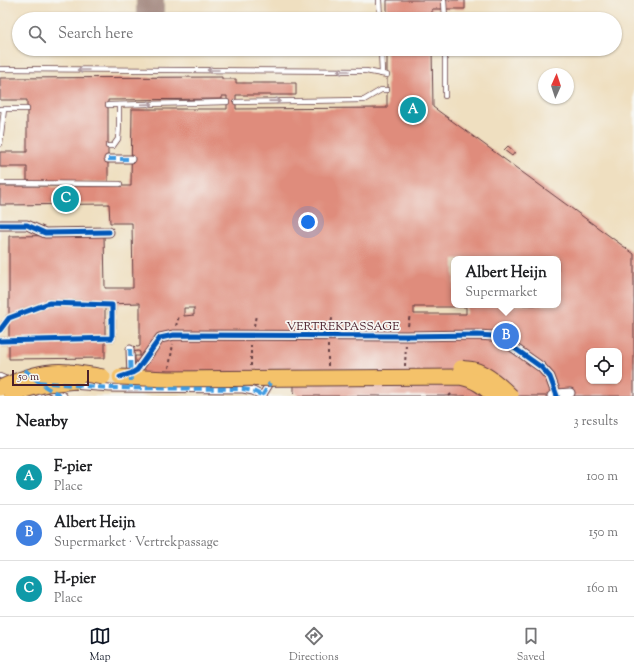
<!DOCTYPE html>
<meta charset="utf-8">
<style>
:root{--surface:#fff;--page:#f2f2f2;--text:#202124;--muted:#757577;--line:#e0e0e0;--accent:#111827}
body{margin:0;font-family:"Sorts Mill Goudy",serif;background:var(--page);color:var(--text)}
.controls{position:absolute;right:12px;bottom:12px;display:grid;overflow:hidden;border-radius:8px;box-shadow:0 1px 3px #0004}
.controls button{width:36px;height:36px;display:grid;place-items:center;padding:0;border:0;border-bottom:1px solid var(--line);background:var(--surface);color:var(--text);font:20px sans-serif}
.compass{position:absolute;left:538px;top:68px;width:36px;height:36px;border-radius:50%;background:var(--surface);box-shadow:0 1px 3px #0004;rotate:3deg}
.scale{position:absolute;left:12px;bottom:10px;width:77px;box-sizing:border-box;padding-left:4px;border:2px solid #4a1f2b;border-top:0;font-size:11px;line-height:14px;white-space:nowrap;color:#4a1f2b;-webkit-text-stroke:3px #f6f6f2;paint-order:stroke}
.you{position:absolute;left:308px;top:222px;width:14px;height:14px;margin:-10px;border:3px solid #fff;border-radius:50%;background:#1a73e8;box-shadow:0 0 0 6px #1a73e833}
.badge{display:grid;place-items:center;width:26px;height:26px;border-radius:50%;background:var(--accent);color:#fff;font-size:13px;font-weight:700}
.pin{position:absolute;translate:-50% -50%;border:2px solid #fff;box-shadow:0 1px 4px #0006}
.popup{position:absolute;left:451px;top:256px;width:110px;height:52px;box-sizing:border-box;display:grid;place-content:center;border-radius:8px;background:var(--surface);filter:drop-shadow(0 1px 3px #0005);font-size:13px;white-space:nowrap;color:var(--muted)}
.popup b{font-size:15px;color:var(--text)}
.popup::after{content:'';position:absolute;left:50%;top:100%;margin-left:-8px;border:8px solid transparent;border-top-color:var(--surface)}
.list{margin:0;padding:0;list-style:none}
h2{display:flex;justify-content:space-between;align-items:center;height:52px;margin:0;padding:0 16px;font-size:17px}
h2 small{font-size:13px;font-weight:400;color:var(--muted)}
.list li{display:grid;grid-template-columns:26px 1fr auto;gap:12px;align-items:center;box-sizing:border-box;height:56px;padding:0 16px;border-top:1px solid var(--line)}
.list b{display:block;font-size:15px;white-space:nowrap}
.list p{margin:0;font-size:13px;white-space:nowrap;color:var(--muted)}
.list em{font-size:13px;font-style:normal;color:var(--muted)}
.icon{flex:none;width:22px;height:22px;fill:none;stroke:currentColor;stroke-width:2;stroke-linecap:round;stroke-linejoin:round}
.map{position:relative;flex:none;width:634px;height:396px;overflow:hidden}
.search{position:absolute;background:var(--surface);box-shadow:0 1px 3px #0004;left:12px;right:12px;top:12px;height:44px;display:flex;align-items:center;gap:10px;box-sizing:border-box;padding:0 14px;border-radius:22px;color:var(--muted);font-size:15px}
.sheet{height:220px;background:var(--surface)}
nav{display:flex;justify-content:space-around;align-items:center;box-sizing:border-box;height:56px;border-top:1px solid var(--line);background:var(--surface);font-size:11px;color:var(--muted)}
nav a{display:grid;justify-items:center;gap:2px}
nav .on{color:var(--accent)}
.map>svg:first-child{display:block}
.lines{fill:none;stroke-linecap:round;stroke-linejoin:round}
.taxiway{stroke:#9c7f76;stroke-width:28}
.building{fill:#df8c7c;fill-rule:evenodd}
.minor-tunnel{stroke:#ceb9a2;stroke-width:9;stroke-dasharray:9 4.5;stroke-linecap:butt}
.service-casing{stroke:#633c41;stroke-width:6}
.pedestrian-casing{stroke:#633c41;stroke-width:9}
.minor-casing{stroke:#633c41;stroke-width:11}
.path{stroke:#633c41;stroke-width:2;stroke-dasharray:3 3;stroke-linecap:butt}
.service{stroke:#fff;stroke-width:4.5}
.pedestrian{stroke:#fff;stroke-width:7}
.minor{stroke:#fff;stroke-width:9}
.primary-bridge-casing{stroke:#633c41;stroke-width:17;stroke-linecap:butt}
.primary-bridge{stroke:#f4c26a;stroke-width:15}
.quiet{stroke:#409be1;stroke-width:4;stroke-dasharray:8 4;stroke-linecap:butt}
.cycleway-casing{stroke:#f6f6f2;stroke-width:8}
.cycleway{stroke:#0057b8;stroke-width:5}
.oneway{stroke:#ae9aa0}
.labels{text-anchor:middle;stroke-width:3.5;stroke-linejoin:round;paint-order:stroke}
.street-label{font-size:12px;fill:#4a1f2b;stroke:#f6f6f2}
</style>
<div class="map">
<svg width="634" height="396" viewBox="0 0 634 396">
<rect width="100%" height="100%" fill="#f6f6f2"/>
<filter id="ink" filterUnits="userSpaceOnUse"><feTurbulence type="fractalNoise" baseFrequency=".025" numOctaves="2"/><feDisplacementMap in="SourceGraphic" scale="8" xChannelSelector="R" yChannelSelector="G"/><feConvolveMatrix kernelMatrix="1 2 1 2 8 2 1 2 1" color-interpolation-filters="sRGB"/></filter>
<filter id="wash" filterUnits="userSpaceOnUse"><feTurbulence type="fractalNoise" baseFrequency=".012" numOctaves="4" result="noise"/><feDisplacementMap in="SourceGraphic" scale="16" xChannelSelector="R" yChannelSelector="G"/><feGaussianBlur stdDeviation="0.9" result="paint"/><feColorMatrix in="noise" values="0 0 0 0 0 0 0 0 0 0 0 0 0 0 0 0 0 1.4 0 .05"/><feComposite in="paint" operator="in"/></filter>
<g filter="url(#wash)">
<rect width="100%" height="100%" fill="#efdfc0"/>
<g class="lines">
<path class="taxiway" d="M150 0V19"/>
</g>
<g id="blocks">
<g class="building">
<path d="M387 0H465V9H432V19H387Z"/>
<path d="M387 49H432L433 107 634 254V396H298L294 392V383L135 384V356H140V352L138 351 132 352 131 346 138 347 140 346V303L105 304V358L9 359V236L104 235 105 288H133L132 223H110L109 204 0 205V186H131L132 109H227V96H222V99L108 100V182L27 183V167H0V152H27V100H0V78L222 77V79H236V83H296V95H236V109L387 108ZM454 259H558V305H454ZM414 307H466V314H414ZM184 308H194V315L184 316ZM589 351H619V381H589Z"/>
<path d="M508 146 515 152 512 156 504 150Z"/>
</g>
</g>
</g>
<g filter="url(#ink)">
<use href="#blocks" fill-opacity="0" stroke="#633c41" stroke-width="1"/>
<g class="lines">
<path class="minor-tunnel" d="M0 330 9 318 49 303 112 305V338L0 341"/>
<g class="service-casing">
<g id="service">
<path d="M379 0 380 19"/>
<path d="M444 0 445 19"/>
<path d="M381 49 382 74"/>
<path d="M445 49V96"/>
<path d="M0 69 366 71 387 75"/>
<path d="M236 102 364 100 381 90H387"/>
<path d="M108 105 227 102"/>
<path d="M0 109H27"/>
<path d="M0 144 4 109"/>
<path d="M108 146H113L118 139 119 127V105"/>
<path d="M0 183 120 184"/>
<path d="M0 376 9 380"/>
<path d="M34 392 42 396"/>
</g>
</g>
<g class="pedestrian-casing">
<g id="pedestrian">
<path d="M108 159H131"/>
<path d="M130 349 131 377"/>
<path d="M72 385 110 388 243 389 253 391 263 396"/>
<path d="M46 387 58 394 63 396"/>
<path d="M262 396 270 383"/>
</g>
</g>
<g class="minor-casing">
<g id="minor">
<path d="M0 225H27L45 233 109 232"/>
<path d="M127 375 137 370 160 338 174 335 406 336 478 335 493 336 503 340 541 367 550 377 557 396"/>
<path d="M552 396 557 394 570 393"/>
</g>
</g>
<g class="path">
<path d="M176 326 179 316"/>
<path d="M254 326 256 315"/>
<path d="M408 326 410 314"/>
<path d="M330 327 333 315"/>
<path d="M251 366V344"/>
<path d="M328 366V345"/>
<path d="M405 366 406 344"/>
<path d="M169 368 173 344"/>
<path d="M449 396 452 393"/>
</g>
<use href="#service" class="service"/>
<use href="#pedestrian" class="pedestrian"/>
<use href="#minor" class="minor"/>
<g class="primary-bridge-casing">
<g id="primary-bridge">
<path d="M461 368C465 369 470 369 474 370 486 373 502 387 511 396"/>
<path d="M120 377 168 379 459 377C475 380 482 385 494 396"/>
<path d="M0 388C22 378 45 369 69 372 80 373 92 375 103 377"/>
<path d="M11 396 20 391 47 384 76 381"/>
</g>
</g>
<use href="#primary-bridge" class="primary-bridge"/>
<g class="quiet">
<path d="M108 159H131"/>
<path d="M130 349 131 388"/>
<path d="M25 370C37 381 48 390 63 396"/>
<path d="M38 382 110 388 243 389 253 391 263 396"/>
<path d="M262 396 270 383"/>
</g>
<g class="cycleway-casing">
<g id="cycleway">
<path d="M0 225H27L45 233 109 232"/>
<path d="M0 330 9 318 49 303 112 305V338L0 341"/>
<path d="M120 377 132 373 137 370 160 338 174 335 406 336 478 335 493 336 503 340 541 367 550 377 557 396"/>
</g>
</g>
<use href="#cycleway" class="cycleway"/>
</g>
<defs><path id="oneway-shaft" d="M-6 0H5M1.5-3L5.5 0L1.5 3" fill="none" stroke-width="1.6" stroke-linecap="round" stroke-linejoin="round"/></defs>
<g class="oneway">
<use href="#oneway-shaft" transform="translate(83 70) rotate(-180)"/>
<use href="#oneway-shaft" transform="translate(213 70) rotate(-180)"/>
<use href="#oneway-shaft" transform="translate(343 71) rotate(-180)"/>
<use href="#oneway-shaft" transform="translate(275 101) rotate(-1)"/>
<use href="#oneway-shaft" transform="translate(147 104) rotate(-2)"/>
</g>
</g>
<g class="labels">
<g class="street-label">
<text x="343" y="330">VERTREKPASSAGE</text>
</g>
</g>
</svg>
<div class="controls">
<button><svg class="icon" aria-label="locate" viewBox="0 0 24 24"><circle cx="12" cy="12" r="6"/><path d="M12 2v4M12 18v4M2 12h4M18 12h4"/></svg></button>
</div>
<svg class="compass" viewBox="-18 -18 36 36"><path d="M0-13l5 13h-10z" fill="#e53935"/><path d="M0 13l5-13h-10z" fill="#757577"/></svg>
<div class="scale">50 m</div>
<div class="you"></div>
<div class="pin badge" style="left:413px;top:110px;background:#0f9aa8">A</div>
<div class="pin badge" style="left:506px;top:336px;background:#3f7fe0">B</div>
<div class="popup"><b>Albert Heijn</b>Supermarket</div>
<div class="pin badge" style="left:66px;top:199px;background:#0f9aa8">C</div>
<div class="search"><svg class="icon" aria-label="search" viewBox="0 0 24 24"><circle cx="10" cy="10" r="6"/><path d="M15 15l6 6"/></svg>Search here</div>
</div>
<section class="sheet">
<h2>Nearby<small>3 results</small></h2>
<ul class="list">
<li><span class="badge" style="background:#0f9aa8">A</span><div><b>F-pier</b><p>Place</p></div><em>100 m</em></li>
<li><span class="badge" style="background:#3f7fe0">B</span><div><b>Albert Heijn</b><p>Supermarket · Vertrekpassage</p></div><em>150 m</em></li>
<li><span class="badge" style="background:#0f9aa8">C</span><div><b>H-pier</b><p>Place</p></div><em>160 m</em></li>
</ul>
</section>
<nav>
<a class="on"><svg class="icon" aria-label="map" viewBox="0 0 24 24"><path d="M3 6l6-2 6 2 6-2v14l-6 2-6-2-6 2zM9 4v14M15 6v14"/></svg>Map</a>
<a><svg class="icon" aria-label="directions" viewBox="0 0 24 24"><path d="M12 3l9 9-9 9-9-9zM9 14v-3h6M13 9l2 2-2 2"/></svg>Directions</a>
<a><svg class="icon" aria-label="saved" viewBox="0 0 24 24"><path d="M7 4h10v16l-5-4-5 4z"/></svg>Saved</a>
</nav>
